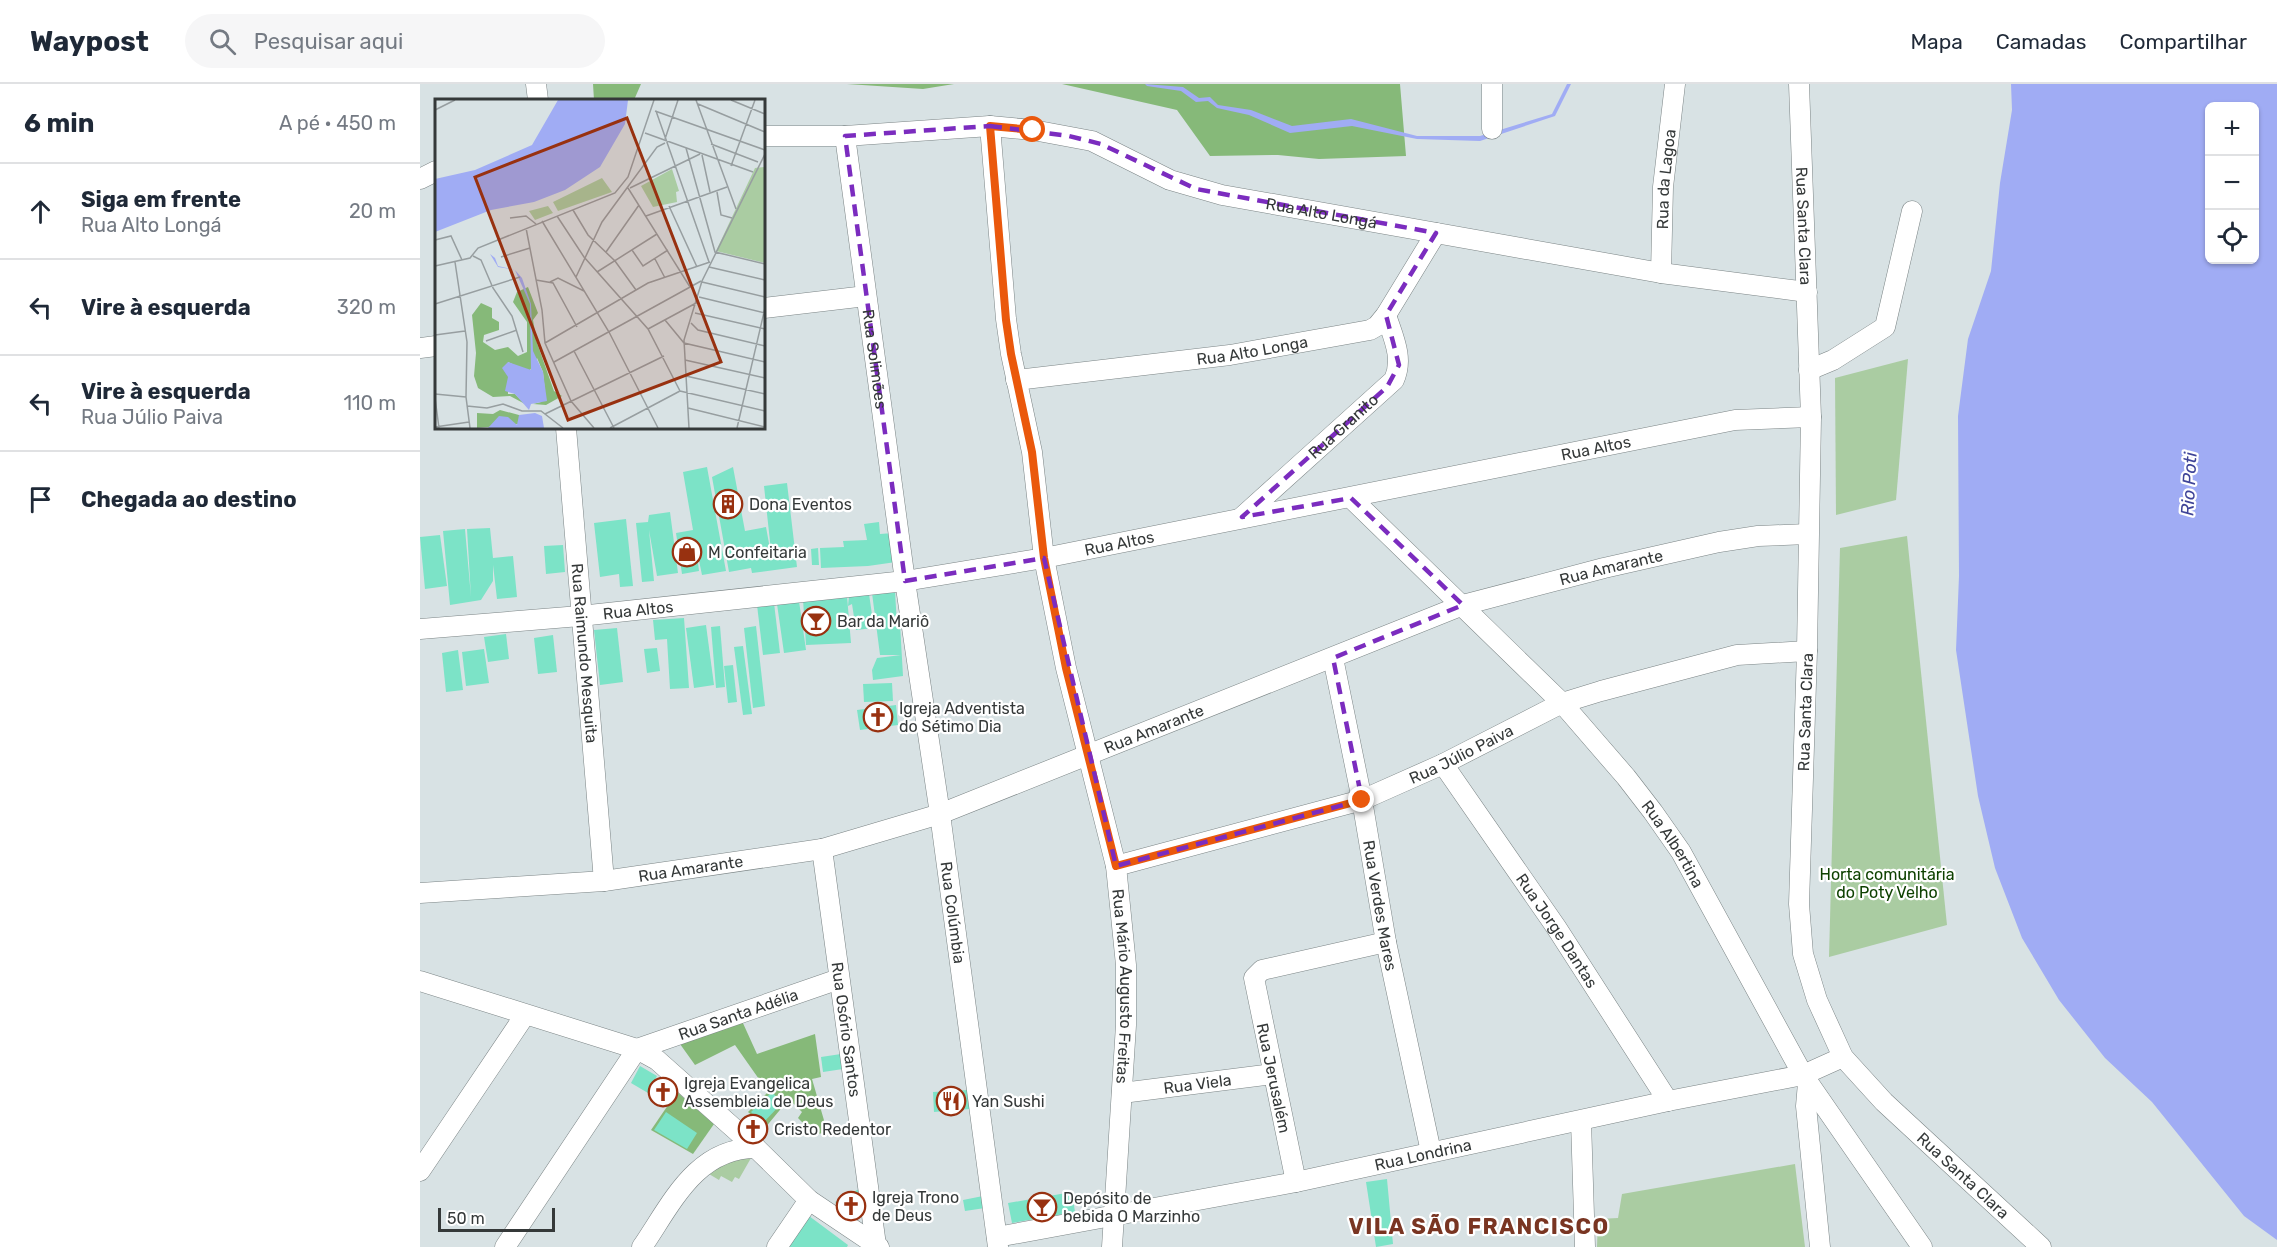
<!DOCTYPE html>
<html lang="pt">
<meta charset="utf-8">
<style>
:root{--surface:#fff;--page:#f6f6f7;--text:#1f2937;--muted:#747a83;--line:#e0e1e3}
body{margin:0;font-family:Rubik,sans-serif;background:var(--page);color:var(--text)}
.controls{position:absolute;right:18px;top:18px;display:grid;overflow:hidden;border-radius:9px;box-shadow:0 2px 4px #0004}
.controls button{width:54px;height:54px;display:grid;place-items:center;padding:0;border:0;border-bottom:2px solid var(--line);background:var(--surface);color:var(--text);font:30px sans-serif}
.scale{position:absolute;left:18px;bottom:15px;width:117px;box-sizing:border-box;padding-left:6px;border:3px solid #353939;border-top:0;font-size:16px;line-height:21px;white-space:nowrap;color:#353939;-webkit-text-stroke:4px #fff;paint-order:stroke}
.stop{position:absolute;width:18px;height:18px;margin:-14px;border:4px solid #ea580c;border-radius:50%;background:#fff}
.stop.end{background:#ea580c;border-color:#fff;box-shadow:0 2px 6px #0008}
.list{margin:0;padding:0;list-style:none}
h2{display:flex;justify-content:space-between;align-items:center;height:78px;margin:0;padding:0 24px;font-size:26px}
h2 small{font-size:20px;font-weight:400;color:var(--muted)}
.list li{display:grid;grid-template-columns:39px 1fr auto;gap:18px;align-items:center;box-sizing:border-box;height:96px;padding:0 24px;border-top:2px solid var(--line)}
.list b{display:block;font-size:22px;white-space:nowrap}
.list p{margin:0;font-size:20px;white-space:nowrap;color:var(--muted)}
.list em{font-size:20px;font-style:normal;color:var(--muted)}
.icon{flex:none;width:33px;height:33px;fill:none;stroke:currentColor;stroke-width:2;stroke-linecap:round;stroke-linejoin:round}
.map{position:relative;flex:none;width:1857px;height:1163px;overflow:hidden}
header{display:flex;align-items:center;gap:36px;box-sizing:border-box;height:84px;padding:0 30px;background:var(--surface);border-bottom:2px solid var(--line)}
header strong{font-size:28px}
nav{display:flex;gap:33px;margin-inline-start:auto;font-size:21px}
.search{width:420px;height:54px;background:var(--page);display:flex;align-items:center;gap:15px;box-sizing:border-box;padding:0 21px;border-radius:33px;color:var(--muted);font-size:22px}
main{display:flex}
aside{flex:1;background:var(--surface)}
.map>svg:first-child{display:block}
.green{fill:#aacca2}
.forest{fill:#86b979}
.water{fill:#a0acf4;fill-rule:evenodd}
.building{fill:#7ce3c7}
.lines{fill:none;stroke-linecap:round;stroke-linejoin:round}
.minor-casing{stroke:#7b8485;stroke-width:21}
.minor{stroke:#fff;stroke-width:20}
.route{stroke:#ea580c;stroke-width:8}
.marked{fill:none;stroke:#7b2cbf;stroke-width:4.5;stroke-dasharray:12 8;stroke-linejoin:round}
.labels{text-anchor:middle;stroke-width:4.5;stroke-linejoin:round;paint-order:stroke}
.street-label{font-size:16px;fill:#353939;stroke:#fff}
.poi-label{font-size:16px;fill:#353939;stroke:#fff;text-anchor:start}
.park-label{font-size:16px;fill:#0e4100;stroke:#fff}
.water-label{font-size:18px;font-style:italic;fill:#3f4498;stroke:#fff}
.district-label{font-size:22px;font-weight:bold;letter-spacing:1.5px;fill:#793522;stroke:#fff}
.inset-road{fill:none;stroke:#979ea0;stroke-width:1.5}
.view{fill:#983110;fill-opacity:0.15;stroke:#983110;stroke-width:3}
.inset-edge{fill:none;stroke:#353939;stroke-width:3}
</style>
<header>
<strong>Waypost</strong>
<div class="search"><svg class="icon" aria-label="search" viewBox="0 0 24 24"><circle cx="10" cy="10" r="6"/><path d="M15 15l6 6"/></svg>Pesquisar aqui</div>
<nav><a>Mapa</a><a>Camadas</a><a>Compartilhar</a></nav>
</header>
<main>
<aside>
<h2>6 min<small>A pé · 450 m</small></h2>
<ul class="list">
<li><svg class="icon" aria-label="ahead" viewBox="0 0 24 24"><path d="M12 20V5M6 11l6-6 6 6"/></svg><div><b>Siga em frente</b><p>Rua Alto Longá</p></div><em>20 m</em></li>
<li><svg class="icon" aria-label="left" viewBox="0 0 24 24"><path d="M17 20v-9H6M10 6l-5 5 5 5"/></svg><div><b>Vire à esquerda</b></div><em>320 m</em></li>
<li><svg class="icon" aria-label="left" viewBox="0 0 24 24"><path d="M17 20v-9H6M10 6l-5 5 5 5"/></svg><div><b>Vire à esquerda</b><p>Rua Júlio Paiva</p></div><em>110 m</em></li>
<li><svg class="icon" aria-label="arrive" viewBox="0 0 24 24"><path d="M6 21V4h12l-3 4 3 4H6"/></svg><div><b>Chegada ao destino</b></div></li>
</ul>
</aside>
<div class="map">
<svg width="1857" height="1163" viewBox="0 0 1857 1163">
<rect width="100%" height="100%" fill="#d8e2e4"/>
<g class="green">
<path d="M1488 275 1476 416 1416 431 1415 294Z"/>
<path d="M1487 452 1527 841 1409 873 1420 464Z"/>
<path d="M309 1071 331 1074 319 1095 315 1093 312 1098 301 1092 299 1096 284 1087Z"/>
<path d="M1375 1080 1385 1163H1177L1178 1135 1198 1134 1202 1110Z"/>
</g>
<g class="forest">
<path d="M173 0H221L214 16H174Z"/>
<path d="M427 0H534L503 5Z"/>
<path d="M642 0H980L986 72 899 75 858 71 790 72 757 26Z"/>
<path d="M322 937 337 970 395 950 401 993 392 995 408 1050 393 1049 392 1053 387 1049 389 1045 378 1034 382 1028 369 1015 339 1051 329 1042 336 1035 328 1028 348 1008 315 961 275 981 260 960Z"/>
<path d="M257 1008 294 1040 273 1070 231 1046Z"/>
</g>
<g class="water">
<path d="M725 0 763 3 779 14 790 13 798 21 831 26 872 42 931 35 997 52H1060L1132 30 1147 0H1151L1135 32 1060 57 997 55 932 42 870 49 829 31 797 24 788 17 776 18 761 7 727 2Z"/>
<path d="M1591 0H1857V1156L1824 1132 1732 1018 1685 974 1639 916 1602 854 1575 784 1558 712 1536 566 1539 492 1538 332 1548 255 1571 187 1580 99 1592 26ZM1790 22H1834V176H1790Z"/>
</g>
<g class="building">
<path d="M287 383 306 487 282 491 276 462 279 487 262 490 256 449 273 446 263 388Z"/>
<path d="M313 383 325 447 346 443 352 476 344 402 367 399 377 483 332 489 331 484 309 488 292 393Z"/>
<path d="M250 428 258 489 237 492 229 446 234 497 222 498 216 439 228 438 229 431Z"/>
<path d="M206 435 213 502 200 503 199 490 180 493 174 439Z"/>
<path d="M459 438 460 450 473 449 476 478 448 482 401 484 400 464 424 463 423 457 447 456 444 440Z"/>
<path d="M70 444 73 474 93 472 97 513 77 515 73 481V497L61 516 30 521 23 447 45 445 51 513 47 445Z"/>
<path d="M20 451 27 502 5 505 0 453Z"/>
<path d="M143 461 145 488 126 490 124 462Z"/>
<path d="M398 464 399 481H392L391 465Z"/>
<path d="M475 507 477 541 480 540 483 592 453 596 452 586 457 574 481 571H460L452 509Z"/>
<path d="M449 510 454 544 436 546 432 520 428 522 429 512Z"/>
<path d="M427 512 431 559 386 561 383 515Z"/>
<path d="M379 517 386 566 364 569 357 520Z"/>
<path d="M354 519 360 569 343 571 337 521Z"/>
<path d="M264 534 269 604 250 605 247 555 235 556 233 536Z"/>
<path d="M286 541 294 601 274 604 266 544Z"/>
<path d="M300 542 305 603 296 604 291 543Z"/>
<path d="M336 542 345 622 333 624 324 544Z"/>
<path d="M197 544 203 598 180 601 174 546Z"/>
<path d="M86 550 89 575 68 578 64 553Z"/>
<path d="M133 551 137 588 118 590 114 554Z"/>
<path d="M323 562 332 630 323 631 314 563Z"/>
<path d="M237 564 240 587 227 589 224 565Z"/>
<path d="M64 565 69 599 46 602 42 568Z"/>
<path d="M38 566 43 606 26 608 22 569Z"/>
<path d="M313 581 317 618 308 619 304 582Z"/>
<path d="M472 599 473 617 444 618 443 600Z"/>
<path d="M476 621 478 641 440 646 437 626Z"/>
<path d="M421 970 423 985 403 988 401 973Z"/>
<path d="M220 982 237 992 228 1009 211 999Z"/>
<path d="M240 994 258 1006 247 1023 229 1010Z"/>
<path d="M548 1006 550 1025 514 1028 513 1008Z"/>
<path d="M352 1008 362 1019 342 1040 331 1028Z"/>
<path d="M246 1028 277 1049 267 1065 234 1046Z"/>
<path d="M967 1095 973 1160 956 1163 946 1098Z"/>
<path d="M439 1105 443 1126 431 1132 415 1118Z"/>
<path d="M652 1108 655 1128 592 1139 588 1119Z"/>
<path d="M563 1112 565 1124 545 1127 543 1116Z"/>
<path d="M389 1132 428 1161 427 1163H368Z"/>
</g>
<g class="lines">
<g class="minor-casing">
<g id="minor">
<path d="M116 0 118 16"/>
<path id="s1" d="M1379 0 1391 333 1387 567 1379 820 1383 870 1397 916 1423 973 1464 1018 1621 1163"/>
<path id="s2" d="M570 42 586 235 591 270 612 368 624 474 646 584 696 782 706 881V941L692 1163"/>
<path d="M1072 45V0"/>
<path id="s3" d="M344 52H425L570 42 613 46 672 57 750 96 802 111 1241 189 1387 208"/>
<path id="s4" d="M425 52 485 497 520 730 578 1163"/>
<path d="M0 95 16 87"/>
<path id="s5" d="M1241 189 1243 103 1255 0"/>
<path d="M344 224 446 212"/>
<path d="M0 264 16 262"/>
<path d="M1389 286 1413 276 1465 243 1492 127"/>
<path id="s6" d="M596 296 810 271 950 246 957 242 966 231 1016 149"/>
<path id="s7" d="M146 344 184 797"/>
<path id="s8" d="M931 414 1142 619 1206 693 1233 728 1261 768 1383 991 1502 1163"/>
<path id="s9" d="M822 433 974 296C984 274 973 253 966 231"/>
<path id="s10" d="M0 545 160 532 485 497 624 474 1315 336 1391 333"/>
<path id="s11" d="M913 574 942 716 966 858 1011 1068"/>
<path id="s12" d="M1023 680 1136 843 1248 1017"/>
<path id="s13" d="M402 765 456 1161"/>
<path id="s14" d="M696 782 942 716 1023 680 1142 619 1181 607 1317 571 1387 567"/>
<path id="s15" d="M0 809 184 797 402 765 520 730 1043 521 1184 484 1299 458 1338 452 1388 450"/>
<path d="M0 897 217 965 237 976 336 1064 389 1116 459 1163"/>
<path d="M1388 999 1386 1022 1400 1163"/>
<path id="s16" d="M702 1009 853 990"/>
<path d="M1161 1037 1165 1163"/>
<path d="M0 1087 105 931"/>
<path d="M876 1098 834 894 842 886 966 858"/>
<path id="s17" d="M577 1153 876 1098 1248 1017 1383 991 1423 973"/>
<path id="s18" d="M85 1163 217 965 419 895"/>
<path d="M222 1163C252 1119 276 1064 336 1064"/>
<path d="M357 1163 389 1116"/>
</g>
</g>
<use href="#minor" class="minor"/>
</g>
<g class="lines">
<path class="route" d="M613 46 570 42 586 236 591 270 612 368 624 474 646 584 696 782 942 716"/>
</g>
<path class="marked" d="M570 42 649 52 681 60 776 105 1016 149 966 231 979 281 967 303 822 433 931 414 1043 521 913 574 942 716 696 782 624 474 485 497 425 52Z"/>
<defs>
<g id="building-ring" transform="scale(1.5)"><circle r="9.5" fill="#fff" stroke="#983110" stroke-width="1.5"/><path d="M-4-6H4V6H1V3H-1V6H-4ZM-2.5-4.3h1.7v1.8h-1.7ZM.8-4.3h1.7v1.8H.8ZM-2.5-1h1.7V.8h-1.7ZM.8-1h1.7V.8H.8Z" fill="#983110"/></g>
<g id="shop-ring" transform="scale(1.5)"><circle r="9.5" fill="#fff" stroke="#983110" stroke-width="1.5"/><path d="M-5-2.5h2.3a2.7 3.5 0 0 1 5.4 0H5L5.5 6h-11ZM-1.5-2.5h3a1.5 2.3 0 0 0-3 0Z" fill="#983110"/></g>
<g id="bar-ring" transform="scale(1.5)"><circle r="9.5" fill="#fff" stroke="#983110" stroke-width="1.5"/><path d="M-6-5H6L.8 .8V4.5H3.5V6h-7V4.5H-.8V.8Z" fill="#983110"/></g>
<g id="church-ring" transform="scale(1.5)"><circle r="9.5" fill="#fff" stroke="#983110" stroke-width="1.5"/><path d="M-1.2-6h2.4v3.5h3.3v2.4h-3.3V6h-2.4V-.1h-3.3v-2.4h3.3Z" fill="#983110"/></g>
<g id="restaurant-ring" transform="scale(1.5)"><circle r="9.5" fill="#fff" stroke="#983110" stroke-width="1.5"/><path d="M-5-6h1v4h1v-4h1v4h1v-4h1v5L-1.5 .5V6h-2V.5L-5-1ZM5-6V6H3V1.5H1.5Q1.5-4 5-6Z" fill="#983110"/></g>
</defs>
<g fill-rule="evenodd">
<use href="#building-ring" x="308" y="420"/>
<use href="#shop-ring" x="267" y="468"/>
<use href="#bar-ring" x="396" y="537"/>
<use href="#church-ring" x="458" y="633"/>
<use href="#church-ring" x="243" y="1008"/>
<use href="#restaurant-ring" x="531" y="1017"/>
<use href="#church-ring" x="333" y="1045"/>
<use href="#church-ring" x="431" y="1122"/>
<use href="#bar-ring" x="622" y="1123"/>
</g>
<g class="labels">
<g class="street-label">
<text dy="6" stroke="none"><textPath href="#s5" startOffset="94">Rua da Lagoa</textPath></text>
<text dy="6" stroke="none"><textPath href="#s3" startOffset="572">Rua Alto Longá</textPath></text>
<text dy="6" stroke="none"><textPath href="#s1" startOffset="142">Rua Santa Clara</textPath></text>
<text dy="6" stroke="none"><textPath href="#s6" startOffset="238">Rua Alto Longa</textPath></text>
<text dy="6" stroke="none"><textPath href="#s4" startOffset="225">Rua Solimões</textPath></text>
<text dy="6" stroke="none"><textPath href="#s9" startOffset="136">Rua Granito</textPath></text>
<text dy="6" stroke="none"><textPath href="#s10" startOffset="1191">Rua Altos</textPath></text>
<text dy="6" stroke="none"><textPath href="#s10" startOffset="705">Rua Altos</textPath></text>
<text dy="6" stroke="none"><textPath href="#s15" startOffset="1244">Rua Amarante</textPath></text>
<text dy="6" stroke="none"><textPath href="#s10" startOffset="219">Rua Altos</textPath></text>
<text dy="6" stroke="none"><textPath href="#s7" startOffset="226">Rua Raimundo Mesquita</textPath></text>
<text transform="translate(1385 628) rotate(-88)" y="6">Rua Santa Clara</text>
<text dy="6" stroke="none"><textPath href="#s15" startOffset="758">Rua Amarante</textPath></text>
<text dy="6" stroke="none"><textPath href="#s14" startOffset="364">Rua Júlio Paiva</textPath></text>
<text dy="6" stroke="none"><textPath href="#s8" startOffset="474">Rua Albertina</textPath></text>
<text dy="6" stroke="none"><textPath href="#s15" startOffset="272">Rua Amarante</textPath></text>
<text dy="6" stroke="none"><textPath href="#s11" startOffset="252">Rua Verdes Mares</textPath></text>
<text dy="6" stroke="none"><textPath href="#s4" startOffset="784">Rua Colúmbia</textPath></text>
<text dy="6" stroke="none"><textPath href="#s12" startOffset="202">Rua Jorge Dantas</textPath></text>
<text dy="6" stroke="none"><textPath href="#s2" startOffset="873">Rua Mário Augusto Freitas</textPath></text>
<text dy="6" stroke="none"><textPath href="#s18" startOffset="345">Rua Santa Adélia</textPath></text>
<text dy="6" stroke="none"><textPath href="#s13" startOffset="182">Rua Osório Santos</textPath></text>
<text transform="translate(854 994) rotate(78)" y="6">Rua Jerusalém</text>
<text dy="6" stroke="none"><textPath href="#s16" startOffset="76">Rua Viela</textPath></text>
<text dy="6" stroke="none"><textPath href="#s17" startOffset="434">Rua Londrina</textPath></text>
<text dy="6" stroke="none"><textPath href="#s1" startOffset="1150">Rua Santa Clara</textPath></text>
</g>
<g class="poi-label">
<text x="329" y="426">Dona Eventos</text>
<text x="288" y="474">M Confeitaria</text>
<text x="417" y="543">Bar da Mariô</text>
<text x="479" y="630">Igreja Adventista<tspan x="479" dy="18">do Sétimo Dia</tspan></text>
<text x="264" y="1005">Igreja Evangelica<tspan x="264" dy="18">Assembleia de Deus</tspan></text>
<text x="552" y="1023">Yan Sushi</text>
<text x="354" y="1051">Cristo Redentor</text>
<text x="452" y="1119">Igreja Trono<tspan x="452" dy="18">de Deus</tspan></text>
<text x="643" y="1120">Depósito de<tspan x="643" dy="18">bebida O Marzinho</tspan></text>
</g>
<g class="park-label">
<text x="1467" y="796">Horta comunitária<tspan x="1467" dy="18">do Poty Velho</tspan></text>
</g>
<g class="water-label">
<text transform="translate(1769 400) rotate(-87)" y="6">Rio Poti</text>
</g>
<g class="district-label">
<text x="1059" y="1150">VILA SÃO FRANCISCO</text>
</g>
</g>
<g transform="translate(15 15)">
<rect width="330" height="330" fill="#d8e2e4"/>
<path d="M330 68V164L281 152 320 69ZM237 70 244 92 241 93 242 103 218 108 206 87ZM167 79 177 93 123 112 118 103ZM113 107 118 114 100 121 94 112Z" fill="#aacca2"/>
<path d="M93 188 103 214 98 221 102 244 119 292 127 297 111 306 98 305 106 303 110 293 108 273 102 259 94 273 73 263V295H80L90 305 75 297 58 298 43 289 39 277 41 254 37 216 46 204 57 209V219L64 223V231L49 236 48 243 60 251 73 248 83 257 92 253V223L78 203 82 193ZM65 311 84 316 85 325 42 329V314L58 315Z" fill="#86b979"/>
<path d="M123 1H193L190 25 165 68 130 91 99 103 56 111 0 133V80L40 71 97 46ZM55 155 60 159 63 167 80 171 87 179 96 205 98 252 108 273 112 302 96 305 94 311 80 295 70 292 73 278 67 269 73 263 96 271 95 205 80 171 63 168ZM100 314 107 317 109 329H53L64 317 73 318 82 326 84 316Z" fill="#a0acf4"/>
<path class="inset-road" d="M261 1 301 110M296 1 330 15M263 5 330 33M0 11 20 1M220 12 330 51M221 12 274 163M210 34 318 73M230 40 243 1M276 45 323 63M251 49 280 153 330 165M267 56 275 93M296 67 320 1M193 89 255 188M195 89 265 55M282 93 286 116 297 119M234 107 262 168M138 111 153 136 180 162 201 191M122 117 149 158 213 230 245 292M211 117 292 88M75 119 91 117 101 125M107 122 174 233 223 329M91 129 107 211 110 244 136 302 159 329M0 141 16 137 27 161M197 151 208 167 233 151M171 153 204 106M38 157 46 161 58 189 77 217 88 253M66 158 95 149M220 160 230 179M20 163 32 243 31 298 35 329M0 167 35 159 43 149 180 94 193 78 219 1M274 168 330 181M162 173 222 135M141 178 167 123 222 48 230 44M101 181 118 184 142 228M115 183 123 179 149 192M267 183 330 198M264 198 330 214M0 205 85 178M260 214 330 230M230 221 249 244 330 263M256 224 263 231 330 247M213 230 263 203M0 236 30 232M51 242 82 231M110 244 213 184 275 163M139 252 179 329M250 261 330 279M119 263 266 182M251 277 330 295M245 292 330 312M0 295 31 298M0 299 4 329M32 307 52 309 68 305 87 312H106L128 329M253 309 330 328M110 315 229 257M0 328 34 323M175 329 245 292M254 329 249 241 267 182 330 55M302 329 330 209"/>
<path class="view" d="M192 19 286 263 133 321 40 78Z"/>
<rect width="330" height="330" class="inset-edge"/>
</g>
</svg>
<div class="controls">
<button>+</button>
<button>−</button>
<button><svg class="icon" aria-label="locate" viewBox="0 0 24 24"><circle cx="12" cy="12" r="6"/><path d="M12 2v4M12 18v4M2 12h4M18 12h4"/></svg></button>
</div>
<div class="scale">50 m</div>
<div class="stop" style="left:613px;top:46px"></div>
<div class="stop end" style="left:942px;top:716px"></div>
</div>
</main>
